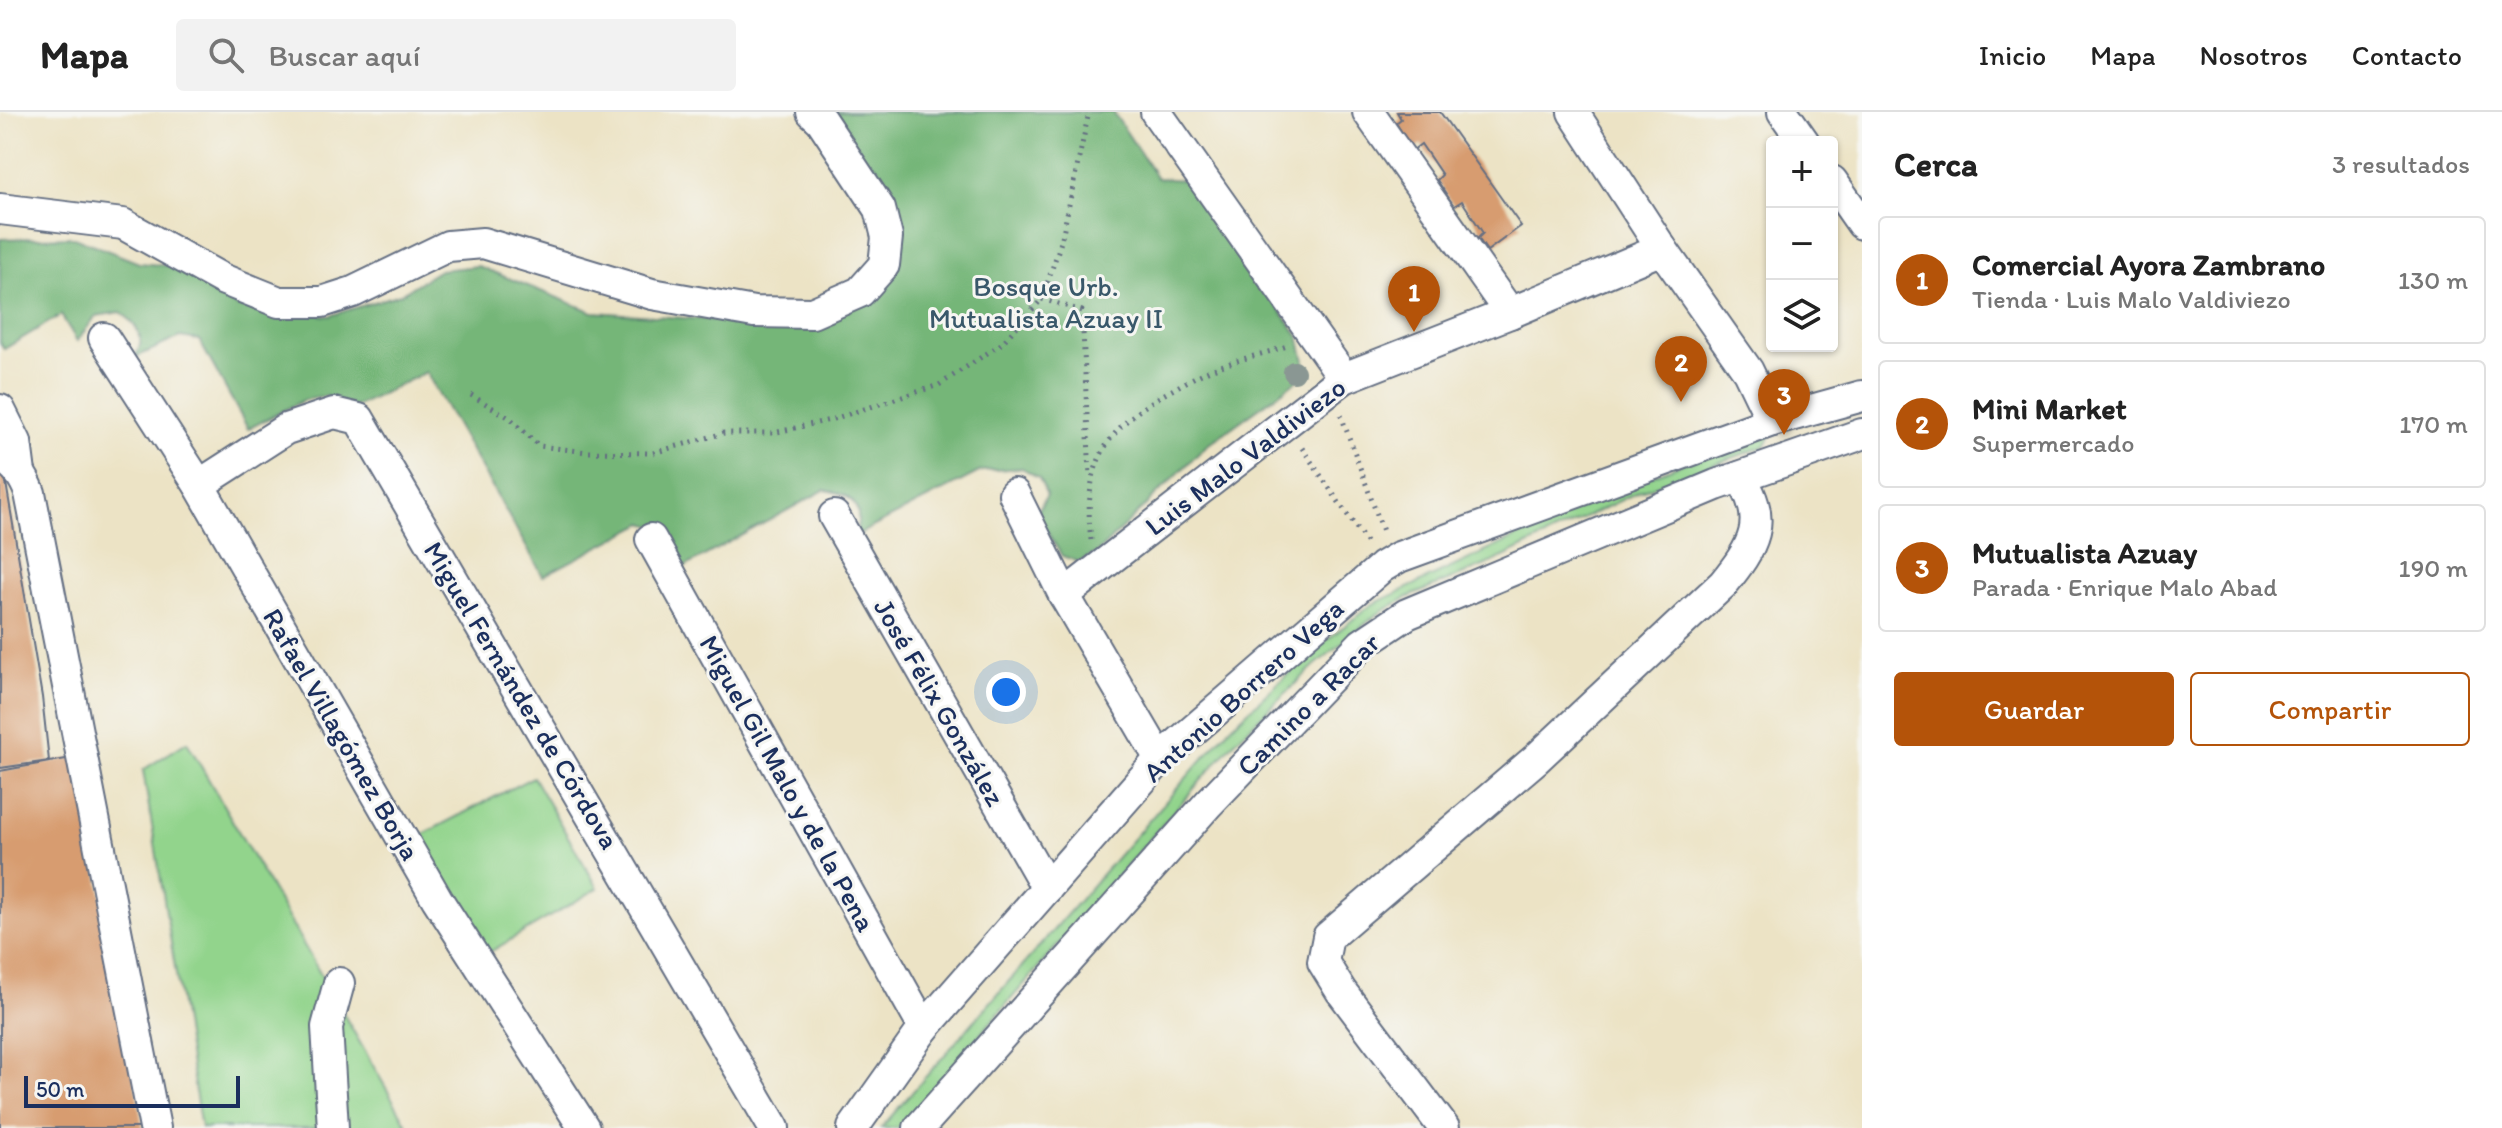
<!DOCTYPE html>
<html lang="es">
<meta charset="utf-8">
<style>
:root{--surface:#fff;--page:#f2f2f2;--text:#222;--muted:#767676;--line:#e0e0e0;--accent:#b45309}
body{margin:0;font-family:Itim,sans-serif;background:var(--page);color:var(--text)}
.controls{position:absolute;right:24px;top:24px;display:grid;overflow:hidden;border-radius:8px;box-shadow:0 2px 6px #0004}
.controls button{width:72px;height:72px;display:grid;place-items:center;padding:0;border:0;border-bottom:2px solid var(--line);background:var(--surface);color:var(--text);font:40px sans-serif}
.scale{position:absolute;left:24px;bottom:20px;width:216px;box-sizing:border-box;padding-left:8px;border:4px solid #1b2f5e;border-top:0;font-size:22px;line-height:28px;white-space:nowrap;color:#1b2f5e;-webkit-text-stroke:6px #f6f6f2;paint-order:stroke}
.you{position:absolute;left:1006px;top:580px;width:28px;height:28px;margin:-20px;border:6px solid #fff;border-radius:50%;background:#1a73e8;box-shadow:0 0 0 12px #1a73e833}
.badge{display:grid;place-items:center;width:52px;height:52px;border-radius:50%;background:var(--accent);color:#fff;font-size:26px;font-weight:700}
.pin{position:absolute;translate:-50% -66px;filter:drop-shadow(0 2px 4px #0008)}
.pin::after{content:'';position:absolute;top:42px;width:28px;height:24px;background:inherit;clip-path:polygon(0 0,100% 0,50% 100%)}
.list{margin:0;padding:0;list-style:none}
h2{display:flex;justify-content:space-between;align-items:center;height:104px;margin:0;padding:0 32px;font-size:34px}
h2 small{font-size:26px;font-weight:400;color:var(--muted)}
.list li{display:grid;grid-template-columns:52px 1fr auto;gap:24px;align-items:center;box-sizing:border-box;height:128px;margin:0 16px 16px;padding:0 16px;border:2px solid var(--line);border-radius:8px}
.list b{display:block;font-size:30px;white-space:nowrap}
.list p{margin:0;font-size:26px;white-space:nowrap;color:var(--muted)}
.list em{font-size:26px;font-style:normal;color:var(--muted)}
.actions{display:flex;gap:16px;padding:24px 32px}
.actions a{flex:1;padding:18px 0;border:2px solid var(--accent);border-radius:8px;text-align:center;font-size:28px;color:var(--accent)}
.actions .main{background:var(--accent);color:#fff}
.icon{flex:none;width:44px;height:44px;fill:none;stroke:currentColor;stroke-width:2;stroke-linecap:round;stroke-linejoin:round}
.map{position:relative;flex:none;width:1862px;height:1016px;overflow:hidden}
header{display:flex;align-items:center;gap:48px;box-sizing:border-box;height:112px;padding:0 40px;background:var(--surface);border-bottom:2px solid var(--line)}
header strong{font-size:38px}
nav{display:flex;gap:44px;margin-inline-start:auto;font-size:28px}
.search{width:560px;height:72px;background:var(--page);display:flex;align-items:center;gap:20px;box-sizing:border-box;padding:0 28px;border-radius:8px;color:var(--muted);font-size:30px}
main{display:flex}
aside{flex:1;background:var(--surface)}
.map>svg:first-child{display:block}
.green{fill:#92d48c;stroke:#568275;stroke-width:2}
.forest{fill:#75b678;stroke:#48726b;stroke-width:2}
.building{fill:#d79c6f}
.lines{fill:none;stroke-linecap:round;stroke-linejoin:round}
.minor-casing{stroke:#646e82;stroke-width:34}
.path{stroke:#646e82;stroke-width:5;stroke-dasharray:2 6;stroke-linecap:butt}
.minor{stroke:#fff;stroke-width:30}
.tree{fill:#8a9793}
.labels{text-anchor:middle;stroke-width:6;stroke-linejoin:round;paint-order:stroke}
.park-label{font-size:28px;fill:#39586a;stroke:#f6f6f2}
.street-label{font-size:28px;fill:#1b2f5e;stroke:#f6f6f2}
</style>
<header>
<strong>Mapa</strong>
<div class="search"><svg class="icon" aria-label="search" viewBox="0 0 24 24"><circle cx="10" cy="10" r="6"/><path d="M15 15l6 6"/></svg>Buscar aquí</div>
<nav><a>Inicio</a><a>Mapa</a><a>Nosotros</a><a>Contacto</a></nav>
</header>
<main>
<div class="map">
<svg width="1862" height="1016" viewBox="0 0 1862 1016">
<rect width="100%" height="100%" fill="#f6f6f2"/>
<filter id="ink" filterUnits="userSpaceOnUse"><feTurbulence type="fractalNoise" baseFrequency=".0125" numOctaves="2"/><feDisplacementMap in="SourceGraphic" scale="16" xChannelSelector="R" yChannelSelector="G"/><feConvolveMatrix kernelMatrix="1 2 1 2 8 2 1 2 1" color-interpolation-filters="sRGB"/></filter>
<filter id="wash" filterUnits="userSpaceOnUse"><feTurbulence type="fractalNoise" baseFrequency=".006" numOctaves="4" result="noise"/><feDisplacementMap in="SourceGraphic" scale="32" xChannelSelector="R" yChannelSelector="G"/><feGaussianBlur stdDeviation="1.8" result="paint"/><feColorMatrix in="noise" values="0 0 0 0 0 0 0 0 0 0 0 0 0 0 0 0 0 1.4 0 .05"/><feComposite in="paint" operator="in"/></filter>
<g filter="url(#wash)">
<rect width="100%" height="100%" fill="#ece3c5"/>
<g class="green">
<path d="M1776 315 1765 334 1640 379 1495 449 1406 486 1376 503 1314 554 1236 628 899 1016H881L1228 618 1307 544 1371 493 1628 373Z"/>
<path d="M187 630 409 1016H201L143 658Z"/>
<path d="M533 665 598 776 478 847 410 729Z"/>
</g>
<path class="forest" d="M811 0H1113L1157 66 1184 68 1299 224 1305 249 1299 267 1206 334 1097 441 1079 450 1062 444 1036 402 1047 383 1039 366 1022 356 981 359 855 424C864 395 854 382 824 378L670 463C675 448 678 430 663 418 659 415 649 413 644 411L543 464 426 260 355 295 326 284 304 288 248 317 199 228 180 225 134 246C148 227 137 213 121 200L96 204 77 229 61 203 4 237 0 230V127L74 125 139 151 184 155 238 195 329 204 400 182 440 158 478 154 593 200 746 210 875 179 889 115Z"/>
<g id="blocks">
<g class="building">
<path d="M1397 0H1440L1521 114 1487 139 1478 126 1483 121 1462 89 1454 94 1437 68 1442 63 1421 32 1413 38 1396 11 1401 7Z"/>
<path d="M4 359 42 585 49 649 0 656V360Z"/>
<path d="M77 645 143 1016H0V659Z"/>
</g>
</g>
</g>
<g filter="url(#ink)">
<use href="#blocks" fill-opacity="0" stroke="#646e82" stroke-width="2"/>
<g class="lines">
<g class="minor-casing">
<g id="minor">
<path d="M1156 0 1344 266"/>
<path d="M1368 0 1510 201"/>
<path d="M1573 0 1662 137 1748 259 1772 309 1862 284"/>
<path d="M1783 0 1804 30"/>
<path d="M1832 69 1862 112"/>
<path d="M0 97 123 112 222 167 279 190H322L353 180 448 134 483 131 652 182 754 200 812 201 860 180 884 153 887 125 880 97 821 8 812 0"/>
<path d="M104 226 199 373 437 787 584 1016"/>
<path d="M0 298 16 330 20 361"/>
<path d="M0 344C16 353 24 365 30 381L155 1016"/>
<path d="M199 373 286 317 334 301 359 307C498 543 637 779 774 1016"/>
<path d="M1014 382 1064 483 1160 647"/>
<path d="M834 404 1047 776"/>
<path d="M651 427 924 916"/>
<path d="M1064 483 1344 266 1510 201 1662 137"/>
<path d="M333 1016 327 915 339 871"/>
<path d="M853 1016 924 916 1160 647 1382 455 1399 445 1772 309"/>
<path d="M919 1016 1208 692 1362 532 1407 502 1716 373 1862 322"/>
<path d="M1444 1016 1341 879 1323 850 1328 825 1536 647 1723 472C1753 435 1770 409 1740 365"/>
</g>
</g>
<g class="path">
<path d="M1042 187 1082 199 1090 365"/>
<path d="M471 283 510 306 539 334 588 340 653 341 724 321H773L830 308 939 273 1001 232 1042 187 1061 130 1089 0"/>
<path d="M1341 303 1384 422"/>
<path d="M1302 336 1368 433"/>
<path d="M1091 428C1082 354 1106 313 1172 278 1186 270 1201 261 1216 256 1239 247 1264 242 1287 234"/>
</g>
<use href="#minor" class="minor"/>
</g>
<circle class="tree" cx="1294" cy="260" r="11"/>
</g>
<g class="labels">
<g class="park-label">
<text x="1046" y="184">Bosque Urb.<tspan x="1046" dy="32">Mutualista Azuay II</tspan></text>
</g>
<g class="street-label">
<text transform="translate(1245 344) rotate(-37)" y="10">Luis Malo Valdiviezo</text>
<text transform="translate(1243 578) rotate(-42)" y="10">Antonio Borrero Vega</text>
<text transform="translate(522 583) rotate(59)" y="10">Miguel Fernández de Córdova</text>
<text transform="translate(940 590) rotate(60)" y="10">José Félix González</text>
<text transform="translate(1308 592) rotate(-45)" y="10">Camino a Racar</text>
<text transform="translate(342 622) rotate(60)" y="10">Rafael Villagómez Borja</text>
<text transform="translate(788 671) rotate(61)" y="10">Miguel Gil Malo y de la Pena</text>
</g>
</g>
</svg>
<div class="controls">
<button>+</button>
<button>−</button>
<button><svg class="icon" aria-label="layers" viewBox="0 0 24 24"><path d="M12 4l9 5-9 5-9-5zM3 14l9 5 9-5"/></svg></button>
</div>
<div class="scale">50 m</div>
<div class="you"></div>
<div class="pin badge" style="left:1414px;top:220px">1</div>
<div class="pin badge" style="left:1681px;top:290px">2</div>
<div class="pin badge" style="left:1784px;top:323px">3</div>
</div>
<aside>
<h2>Cerca<small>3 resultados</small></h2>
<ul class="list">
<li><span class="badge">1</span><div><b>Comercial Ayora Zambrano</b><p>Tienda · Luis Malo Valdiviezo</p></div><em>130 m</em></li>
<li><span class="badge">2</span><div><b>Mini Market</b><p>Supermercado</p></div><em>170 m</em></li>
<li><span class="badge">3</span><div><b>Mutualista Azuay</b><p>Parada · Enrique Malo Abad</p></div><em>190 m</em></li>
</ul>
<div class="actions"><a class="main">Guardar</a><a>Compartir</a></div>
</aside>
</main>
